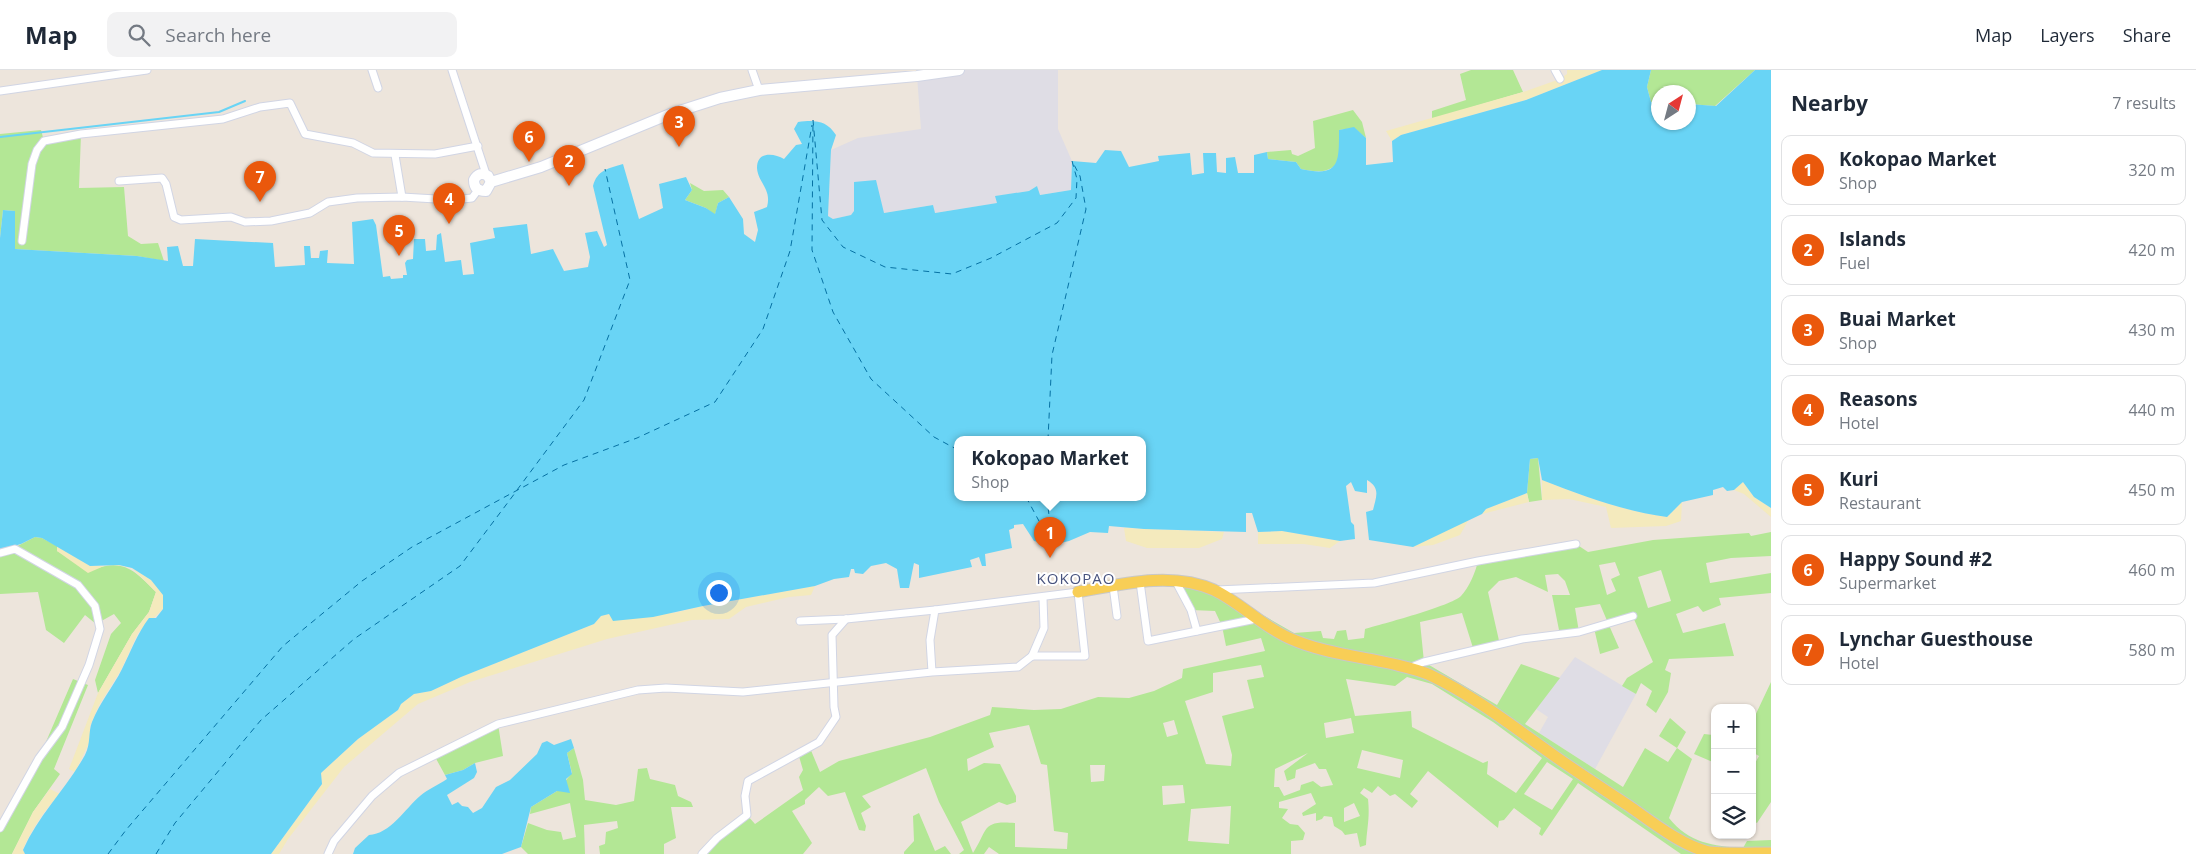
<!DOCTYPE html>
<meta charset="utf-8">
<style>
:root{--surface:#fff;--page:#f2f2f3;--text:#1f2937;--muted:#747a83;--line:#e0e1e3;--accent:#ea580c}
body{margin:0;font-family:"Open Sans",sans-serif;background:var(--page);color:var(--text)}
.controls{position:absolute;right:15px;bottom:15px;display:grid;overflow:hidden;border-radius:10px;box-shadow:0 1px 4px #0004}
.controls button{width:45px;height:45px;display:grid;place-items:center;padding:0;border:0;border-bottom:1px solid var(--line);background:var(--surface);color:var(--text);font:25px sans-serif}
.compass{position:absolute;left:1651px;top:15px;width:45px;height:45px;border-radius:50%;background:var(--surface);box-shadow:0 1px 4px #0004;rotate:36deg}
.you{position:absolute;left:718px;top:522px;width:18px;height:18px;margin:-12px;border:4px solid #fff;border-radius:50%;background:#1a73e8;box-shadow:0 0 0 8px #1a73e833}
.badge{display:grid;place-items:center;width:32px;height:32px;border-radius:50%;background:var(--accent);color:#fff;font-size:16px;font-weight:700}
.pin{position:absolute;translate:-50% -41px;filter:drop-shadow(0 1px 2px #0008)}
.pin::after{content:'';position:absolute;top:26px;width:18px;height:15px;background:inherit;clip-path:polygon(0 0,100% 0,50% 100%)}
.popup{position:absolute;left:954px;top:366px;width:192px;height:65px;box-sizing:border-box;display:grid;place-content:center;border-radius:10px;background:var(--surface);filter:drop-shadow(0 1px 4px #0005);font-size:16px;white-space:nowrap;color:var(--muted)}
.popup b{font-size:19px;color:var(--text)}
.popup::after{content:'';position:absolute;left:50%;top:100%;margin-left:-10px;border:10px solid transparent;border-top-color:var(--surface)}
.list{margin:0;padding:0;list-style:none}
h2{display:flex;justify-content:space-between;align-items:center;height:65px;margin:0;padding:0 20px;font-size:21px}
h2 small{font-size:16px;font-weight:400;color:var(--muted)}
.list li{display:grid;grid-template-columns:32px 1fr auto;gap:15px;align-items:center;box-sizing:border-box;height:70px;margin:0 10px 10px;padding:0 10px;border:1px solid var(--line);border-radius:10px}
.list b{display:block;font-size:19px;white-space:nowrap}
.list p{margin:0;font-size:16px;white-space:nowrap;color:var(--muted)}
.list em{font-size:16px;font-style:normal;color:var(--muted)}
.icon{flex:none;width:28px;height:28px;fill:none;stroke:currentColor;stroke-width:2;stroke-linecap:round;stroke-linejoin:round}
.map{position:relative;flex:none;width:1771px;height:784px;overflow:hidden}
header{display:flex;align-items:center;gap:30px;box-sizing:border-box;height:70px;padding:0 25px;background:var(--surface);border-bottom:1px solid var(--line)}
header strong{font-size:24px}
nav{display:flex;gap:28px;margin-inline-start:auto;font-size:18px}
.search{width:350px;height:45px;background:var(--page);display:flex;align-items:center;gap:12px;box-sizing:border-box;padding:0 18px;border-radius:10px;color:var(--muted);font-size:19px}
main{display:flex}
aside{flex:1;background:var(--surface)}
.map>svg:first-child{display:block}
.industrial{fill:#dfdde5}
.green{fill:#b3e795;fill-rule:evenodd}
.sand{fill:#f4eabd}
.water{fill:#69d4f5;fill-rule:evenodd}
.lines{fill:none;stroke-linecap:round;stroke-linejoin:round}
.stream{stroke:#69d4f5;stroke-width:2}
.ferry{stroke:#0671a3;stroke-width:1;stroke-dasharray:6 5;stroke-linecap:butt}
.minor-casing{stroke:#d1d5e4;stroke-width:9}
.secondary-casing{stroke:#d1d5e4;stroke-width:12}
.primary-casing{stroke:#c8c8c8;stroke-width:13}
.minor{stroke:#fff;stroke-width:7}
.secondary{stroke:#fff;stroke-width:10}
.primary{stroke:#f8ce56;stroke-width:11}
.labels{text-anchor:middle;stroke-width:4;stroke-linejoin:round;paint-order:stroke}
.quarter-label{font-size:15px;letter-spacing:1px;fill:#48537e;stroke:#fff}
</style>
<header>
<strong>Map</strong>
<div class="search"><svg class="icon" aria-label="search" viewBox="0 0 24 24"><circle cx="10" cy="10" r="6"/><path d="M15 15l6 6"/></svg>Search here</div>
<nav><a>Map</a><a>Layers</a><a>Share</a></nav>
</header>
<main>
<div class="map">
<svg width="1771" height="784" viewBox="0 0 1771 784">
<rect width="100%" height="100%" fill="#ede5dc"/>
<g class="industrial">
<path d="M959 0H1058V59L1072 91 1071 120 1039 125 1037 116 1029 121 996 126 998 133 934 143 933 135 883 143 854 112V141L851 145 833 149 828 146 831 80 858 68 921 59 917 6Z"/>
<path d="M1575 587 1636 624 1595 699 1539 663 1548 647 1536 639Z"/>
</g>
<g class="green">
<path d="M1471 0H1513L1523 22 1432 49V41L1466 30 1460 4Z"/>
<path d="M1651 0H1755L1715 36 1689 34 1688 22H1658V33L1651 32 1647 17Z"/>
<path d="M1353 40 1362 52 1366 68 1354 58 1339 60C1339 68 1341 80 1339 88 1334 105 1313 102 1301 99L1296 92 1268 89 1267 82 1291 80 1292 84 1298 86 1315 78 1313 51Z"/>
<path d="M41 60 44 71 81 64 79 118 124 117 128 166 141 174 158 173 164 191 137 186 14 179 15 141 3 140 0 168V64Z"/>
<path d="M690 113 704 121 723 120 729 127 718 133 715 145 706 138 685 130 692 120Z"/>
<path d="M1538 388 1542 430 1529 432 1527 423 1530 389Z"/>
<path d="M1771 462V486L1731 488 1706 493 1710 513 1771 503V523L1719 528 1721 535 1703 542 1698 536 1676 544 1683 563 1725 553 1734 586 1669 589 1665 600 1671 603 1668 622 1656 643 1646 635 1652 621 1641 613 1636 624 1622 616 1627 608 1653 592 1633 547 1608 553 1619 578 1600 584 1594 558 1608 553 1600 534 1575 538 1579 562 1560 565 1552 525H1570L1565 511 1558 504 1545 505 1548 522 1516 507 1499 511 1488 522 1500 575 1474 581 1462 543 1420 552 1424 592 1497 635 1521 594 1560 608 1525 654 1623 717 1645 678 1668 692 1677 678 1659 666 1670 648 1686 662 1677 678 1692 689 1669 748C1689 773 1713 776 1743 778L1747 771 1771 770V784H1681L1578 713 1542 766 1539 764 1541 758 1514 738 1504 750 1499 751 1498 758 1428 701 1410 724 1418 731 1412 738 1395 724 1390 726 1378 716 1372 723 1364 718 1360 723 1368 729C1370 748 1367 757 1366 775L1360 777 1357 763 1345 765 1342 761 1334 756 1332 747 1324 746 1322 749 1316 751V743L1303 746 1302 743 1316 734 1311 723 1279 732V738L1288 739 1282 748 1290 754 1298 755 1305 763 1303 770 1291 771V784H999L989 777 984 784H959L964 780 939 732 926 698 862 726 871 737 861 743 866 756 865 761 859 760 845 722 828 726 819 717 805 730V734L792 741 812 773 803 784H702L747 745 755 754 803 720 799 707 803 700 798 683 810 678 820 702 839 691 930 667 990 645 992 637 1034 640 1061 639 1098 627 1129 628 1154 621 1182 608 1183 599 1265 581 1261 568 1226 576 1222 556 1215 541 1191 540 1175 510 1261 544 1294 563 1321 561 1323 568 1334 569 1337 561 1346 560 1348 570 1364 568 1365 559C1382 554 1451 536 1461 526 1469 518 1476 501 1478 491L1576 474 1588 482 1653 470 1749 463 1751 466ZM1615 492 1620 505 1611 509 1616 521 1607 525 1599 495ZM1661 500 1671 531 1648 538 1638 507ZM1261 595 1264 607 1247 610 1254 638 1222 646 1232 685 1231 696 1206 694 1185 631 1213 622V603ZM1407 607 1432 614 1493 652 1542 688 1516 723 1487 704 1488 691 1483 693 1412 657 1411 641 1355 646 1346 609 1395 616ZM1351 648 1354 663 1326 668 1324 653ZM1174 650 1178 664 1167 667 1163 653ZM1029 655 1041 694 1047 695 1054 761 1068 763 1067 779 1015 777V753C981 750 988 760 973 783L961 752 999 732 1007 735 1016 732V726L1000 694 984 693 968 701 967 689 994 677 989 663ZM1362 680 1403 690 1400 708 1357 698ZM1308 683 1284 701 1287 711 1295 708 1296 700 1315 693 1319 699H1326L1333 715 1321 717 1313 711 1301 715 1300 720 1284 726 1279 717H1274L1275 699ZM1547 692 1573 709 1552 740 1524 724ZM1090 695H1105L1104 711 1091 712ZM1183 715 1185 733 1163 735 1162 716ZM1354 733 1360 746 1344 752V738ZM1231 736 1229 774 1188 771 1191 739Z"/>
<path d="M35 467 42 468 57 476V481L94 499C125 488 136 502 156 522L149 542 132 564 98 623 95 610 111 564 121 553 114 544 96 554 85 545 64 573 46 560 38 522 0 524V485Z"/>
<path d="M73 609 88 615 54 699 60 704 33 742 12 784H0V758L39 688Z"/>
<path d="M1771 612V732L1757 753 1752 750V695H1754L1759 686 1752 682V648H1754Z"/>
<path d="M498 654 503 686 475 693 463 700 445 705 434 685Z"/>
<path d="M1715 662V693L1694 684 1704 664 1713 665Z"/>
<path d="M574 678 583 710 585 730 616 735 634 731 638 699 647 698 650 709 675 715 678 726 691 732 693 737H671L676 768 664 774V784H600L599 776 605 774 606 762 618 758 617 751 584 755 585 784H528L521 777 528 753 547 760 561 762 563 770 576 767 570 733 530 744 531 737 557 721 572 703 567 683Z"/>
<path d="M919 743 935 781 945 776 951 784H904V782L914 771 913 746Z"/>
</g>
<g class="sand">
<path d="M1567 0H1602L1526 30 1401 65 1392 71 1386 61 1523 22 1560 9 1567 4Z"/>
<path d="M1542 410C1583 426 1623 441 1667 447L1682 432 1681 451 1666 456 1611 458 1606 437 1569 429 1542 430Z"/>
<path d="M1743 412 1754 427 1771 438V447L1744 424 1734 420Z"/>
<path d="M1527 423 1529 432 1482 444 1486 439Z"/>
<path d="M1469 449 1460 465 1433 475 1413 477Z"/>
<path d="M1124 458 1224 462 1222 469 1199 478H1147L1126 471Z"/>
<path d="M1282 461 1340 471 1330 478 1304 474H1258V462Z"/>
<path d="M57 476 90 496H104L88 503 57 481Z"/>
<path d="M132 498 151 510 163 524V539L138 563 121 600 99 635 90 656V671L75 702 69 699 98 623 132 564 149 542 156 522Z"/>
<path d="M815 516 811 525 789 527 746 537 729 549 692 550 607 569 470 612 418 634 344 697 288 769 279 784H271L322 714 321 703 358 669 398 640 401 634 414 624 431 621 461 607 594 554 601 546 609 544 674 543 703 536Z"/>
<path d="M50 719 60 724C44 740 32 759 23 779L25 784H12L33 742Z"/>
</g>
<g class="water">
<path d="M1602 0H1651L1647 17 1651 32 1658 33V52H1688L1689 34 1716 36 1755 0H1771V438L1754 427 1743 412 1734 420 1727 421 1723 417 1713 420V425L1682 432 1667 447C1623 441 1583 426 1542 410L1538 388 1530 389 1527 423 1486 439 1482 444 1413 477 1369 470 1366 442 1373 440C1376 427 1381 418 1367 410V423L1355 421 1351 412 1346 416 1351 452 1354 455 1355 469 1340 471 1282 461 1258 462 1252 443H1246V462L1144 459 1109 456 1108 463 1090 462 1069 471 1052 475 1034 471 1023 454 1014 455V458L1009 460 1012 478 985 484 986 496H982L979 487 970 490 972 497 919 508V495L914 493 909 518H900L897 499 886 493 871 496 863 504 855 503 854 499H851L849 507 834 509 815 516 703 536 653 547 613 551 609 544 601 546 594 554 461 607 431 621 414 624 401 634 398 640 358 669 321 703 322 714 271 784H25L23 780C39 744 66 719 85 685 91 673 88 662 92 652 100 632 113 617 122 599 131 581 137 564 149 548H156L163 539V525L151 510 132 498 119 495 90 496 42 468 35 467 21 474 0 480V168L3 140 15 141V179L137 186 168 191 167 177 178 176 183 196H193L195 169 273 173 275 197 305 195 304 176H310L311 188H319L320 181 328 180 327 193 354 194 352 152 373 149 376 155 383 207 390 206 391 209 403 208V205H407L405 193 407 190 413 189 414 169H425L426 181 436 180 437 165 441 163 445 192 461 190 463 205 474 204 470 173 495 168 493 158 527 154 531 184 553 179 564 201 588 197 590 187 585 163 597 161 604 177 607 175 593 116C597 100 609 98 623 94L639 149 663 138 659 114 686 107 692 120 685 130 706 138 715 144 718 133 729 127 743 149 744 164 755 172 758 160 754 142 767 137C772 119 758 113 757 98 757 81 774 83 784 89L796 75 802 74 794 59 798 52C815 50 826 50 836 65L831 80 828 146 833 149 851 145 854 141V112L876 110 884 143 933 135 935 143 997 133 995 126 1029 121 1037 116 1040 125 1071 120 1072 91 1096 93 1105 80 1121 81 1129 97 1159 91 1158 86 1190 83 1192 105 1204 103 1203 83H1216L1217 102 1226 103V88L1235 87 1238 103H1254V85L1267 82 1268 89 1296 92 1301 99C1340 108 1339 92 1339 60L1354 57 1366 68V95L1393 92 1392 71 1401 65 1526 30ZM958 369H1142V427H958Z"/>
<path d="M571 669 574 678 567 683 572 704 566 709 570 723 557 721 531 737 521 777 502 784H353L355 778 369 765C390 764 405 739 420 726 428 719 438 715 447 709L445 705 463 700 475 693 477 702 474 708 447 725 452 735 458 732 462 736 468 737 473 743 482 738 496 717 510 710 537 684 542 673 547 671 554 675Z"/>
</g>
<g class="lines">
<path class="stream" d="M0 67 219 42 245 31"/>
<g class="ferry">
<path d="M958 380 934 367 871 309 833 242 812 180 813 50 822 150 843 177 885 197 952 204 991 188 1057 153 1076 128 1077 109 1072 91 1080 106 1086 139 1052 285 1048 369"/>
<path d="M517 420 584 330 630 210 605 99"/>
<path d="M1026 427 1052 475"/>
<path d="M1047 427 1052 474"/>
<path d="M108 784 126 760 283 576 362 511 412 477 564 395 637 368 715 332 763 259 790 181 812 55"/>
<path d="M156 784 175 753 261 650 354 569 460 496 515 423"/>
</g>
<g class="minor-casing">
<g id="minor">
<path d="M372 0 378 18"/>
<path d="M452 0 486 104"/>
<path d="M752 0 759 20"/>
<path d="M1555 0 1560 9"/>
<path d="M0 21 147 0"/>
<path d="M395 85 402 127"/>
<path d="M119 111 162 108 166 114 174 147 181 150 231 147 245 152 271 151 310 143 328 132 357 128 402 127 453 130 472 128 478 120"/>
<path d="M22 171 32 94 37 80 44 71 81 64 223 49 260 37 290 33 305 64 353 73 373 83 435 84 478 76"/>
<path d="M0 483 15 479 78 515 95 536 100 559 89 595 62 657 39 688 0 758"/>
<path d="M1175 510 1191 540 1197 561"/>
<path d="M1140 512 1148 571 1256 549"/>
<path d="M1113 516 1117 546"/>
<path d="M1217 520 1374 513 1478 491 1576 474"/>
<path d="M800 551 846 549 935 540"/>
<path d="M1032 586 1044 558 1043 528"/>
<path d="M1409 598 1424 592 1522 569 1579 562 1633 546"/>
<path d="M328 784 334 771 372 726 399 703 498 654 638 620 666 618 743 622 932 602 930 570 935 540 1078 522 1085 586H1032L1018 597 932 602"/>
<path d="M702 784 717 768 747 745 745 726 748 711 819 672 836 647 834 637 832 565 846 549"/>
</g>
</g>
<g class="secondary-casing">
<path id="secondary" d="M491 112 488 106C482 102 477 104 474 110 474 118 478 121 486 121L491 112 541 97 670 44 720 28 759 20 917 6 959 0"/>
</g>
<g class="primary-casing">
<path id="primary" d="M1078 522C1121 514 1172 501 1214 520 1241 533 1262 556 1289 568 1322 583 1358 586 1393 594 1405 597 1419 600 1430 605 1476 627 1515 658 1556 687 1580 704 1605 720 1629 736 1652 752 1682 776 1709 782 1729 784 1751 783 1771 783"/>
</g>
<use href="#minor" class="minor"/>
<use href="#secondary" class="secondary"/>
<use href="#primary" class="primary"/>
</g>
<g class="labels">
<g class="quarter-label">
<text x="1076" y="514">KOKOPAO</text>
</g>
</g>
</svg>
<div class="controls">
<button>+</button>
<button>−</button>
<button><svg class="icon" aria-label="layers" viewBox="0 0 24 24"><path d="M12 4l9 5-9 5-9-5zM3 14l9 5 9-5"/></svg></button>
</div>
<svg class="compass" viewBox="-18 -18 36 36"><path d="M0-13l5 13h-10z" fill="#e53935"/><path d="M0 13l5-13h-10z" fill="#747a83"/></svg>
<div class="you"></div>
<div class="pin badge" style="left:1050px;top:488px">1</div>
<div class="popup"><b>Kokopao Market</b>Shop</div>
<div class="pin badge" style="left:569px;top:116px">2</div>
<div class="pin badge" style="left:679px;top:77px">3</div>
<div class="pin badge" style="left:449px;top:154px">4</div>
<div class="pin badge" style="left:399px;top:186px">5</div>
<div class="pin badge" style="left:529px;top:92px">6</div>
<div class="pin badge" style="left:260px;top:132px">7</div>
</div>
<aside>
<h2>Nearby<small>7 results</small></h2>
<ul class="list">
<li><span class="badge">1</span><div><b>Kokopao Market</b><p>Shop</p></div><em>320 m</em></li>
<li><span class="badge">2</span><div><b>Islands</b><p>Fuel</p></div><em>420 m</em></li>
<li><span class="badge">3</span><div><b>Buai Market</b><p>Shop</p></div><em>430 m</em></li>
<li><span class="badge">4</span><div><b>Reasons</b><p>Hotel</p></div><em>440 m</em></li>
<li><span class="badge">5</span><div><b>Kuri</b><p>Restaurant</p></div><em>450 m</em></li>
<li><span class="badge">6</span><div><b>Happy Sound #2</b><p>Supermarket</p></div><em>460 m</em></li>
<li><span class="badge">7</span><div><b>Lynchar Guesthouse</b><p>Hotel</p></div><em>580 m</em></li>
</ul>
</aside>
</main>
